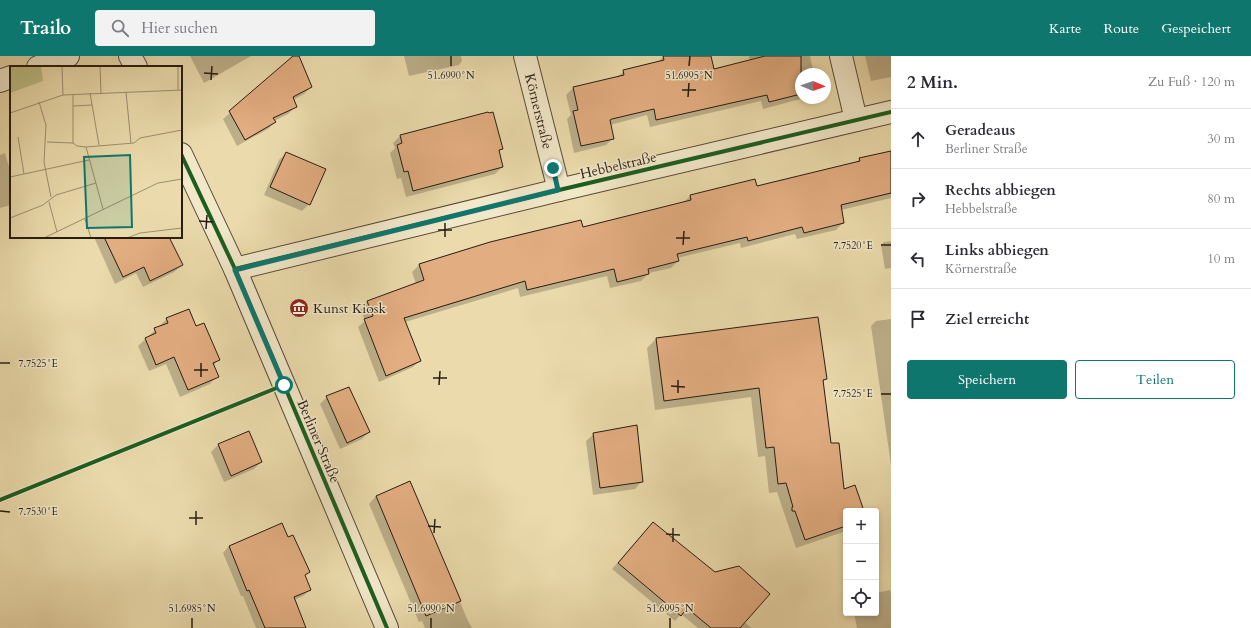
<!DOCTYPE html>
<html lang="de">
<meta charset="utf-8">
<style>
:root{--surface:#fff;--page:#f2f2f3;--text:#2b2b33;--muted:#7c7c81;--line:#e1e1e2;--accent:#0f766e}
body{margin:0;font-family:Cardo,serif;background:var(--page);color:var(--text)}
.controls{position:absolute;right:12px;bottom:12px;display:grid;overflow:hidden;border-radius:4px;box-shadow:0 2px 6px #0003}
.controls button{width:36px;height:36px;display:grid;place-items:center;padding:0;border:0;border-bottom:1px solid var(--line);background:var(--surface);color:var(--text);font:20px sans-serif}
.compass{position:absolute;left:795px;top:12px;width:36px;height:36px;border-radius:50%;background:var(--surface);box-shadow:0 2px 6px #0003;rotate:92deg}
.stop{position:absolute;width:12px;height:12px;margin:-9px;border:3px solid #0f766e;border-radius:50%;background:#fff}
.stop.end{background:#0f766e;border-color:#fff;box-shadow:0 1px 4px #0008}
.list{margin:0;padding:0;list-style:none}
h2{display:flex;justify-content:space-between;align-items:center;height:52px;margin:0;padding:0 16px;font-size:17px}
h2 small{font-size:13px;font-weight:400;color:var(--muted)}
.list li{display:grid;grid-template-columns:26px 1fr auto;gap:12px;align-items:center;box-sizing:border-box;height:60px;padding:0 16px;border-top:1px solid var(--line)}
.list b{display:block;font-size:15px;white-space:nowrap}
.list p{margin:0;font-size:13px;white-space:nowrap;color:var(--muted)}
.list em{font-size:13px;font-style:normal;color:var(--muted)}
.actions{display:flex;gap:8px;padding:12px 16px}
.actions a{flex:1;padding:9px 0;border:1px solid var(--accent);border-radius:4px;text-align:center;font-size:14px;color:var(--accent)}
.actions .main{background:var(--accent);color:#fff}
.icon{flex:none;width:22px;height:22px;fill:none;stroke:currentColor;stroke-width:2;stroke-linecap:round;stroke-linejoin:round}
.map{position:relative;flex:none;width:891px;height:572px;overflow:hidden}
header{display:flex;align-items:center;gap:24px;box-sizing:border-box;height:56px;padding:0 20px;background:var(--accent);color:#fff}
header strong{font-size:19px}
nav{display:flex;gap:22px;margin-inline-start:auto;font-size:14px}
.search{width:280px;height:36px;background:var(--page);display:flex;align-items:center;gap:10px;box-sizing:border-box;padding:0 14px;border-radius:4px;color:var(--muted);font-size:15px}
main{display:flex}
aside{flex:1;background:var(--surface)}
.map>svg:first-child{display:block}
.shadow{fill:#0003}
.building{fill:#e2ad81;stroke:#271c13}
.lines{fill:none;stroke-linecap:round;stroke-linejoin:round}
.minor-casing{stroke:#584c39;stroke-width:24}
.minor{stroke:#f2e8c9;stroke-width:22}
.cycleway-casing{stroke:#f2e8c9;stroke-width:6}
.cycleway{stroke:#1b5e20;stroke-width:4}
.route{stroke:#0f766e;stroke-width:5}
.ticks{fill:none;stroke:#271c13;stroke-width:1.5}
.labels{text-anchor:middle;stroke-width:3;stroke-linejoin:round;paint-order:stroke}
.street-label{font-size:14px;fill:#271c13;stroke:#f2e8c9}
.poi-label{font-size:14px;fill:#271c13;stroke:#f2e8c9;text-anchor:start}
.inset-road{fill:none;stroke:#9d8f6f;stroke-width:1}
.view{fill:#0f766e;fill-opacity:0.15;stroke:#0f766e;stroke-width:2}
.inset-edge{fill:none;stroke:#271c13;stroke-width:2}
.ticks-label{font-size:10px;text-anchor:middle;fill:#271c13;stroke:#f2e8c9;stroke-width:3;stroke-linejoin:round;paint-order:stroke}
</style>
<header>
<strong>Trailo</strong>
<div class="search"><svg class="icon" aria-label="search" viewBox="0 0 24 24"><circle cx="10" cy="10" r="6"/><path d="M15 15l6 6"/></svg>Hier suchen</div>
<nav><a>Karte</a><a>Route</a><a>Gespeichert</a></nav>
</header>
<main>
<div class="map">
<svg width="891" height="572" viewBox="0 0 891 572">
<rect width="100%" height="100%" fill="#ebdbac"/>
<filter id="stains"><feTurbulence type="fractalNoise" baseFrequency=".005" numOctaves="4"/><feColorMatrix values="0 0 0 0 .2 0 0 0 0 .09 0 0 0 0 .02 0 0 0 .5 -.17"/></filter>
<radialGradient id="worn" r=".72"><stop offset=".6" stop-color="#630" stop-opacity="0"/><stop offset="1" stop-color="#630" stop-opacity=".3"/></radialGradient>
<g class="shadow">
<path d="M190 0H251L204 27Z"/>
<path d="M295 0H298L311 31 304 38 293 44 296 50 288 58 274 65 275 66 268 73 237 90 223 63Z"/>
<path d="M404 0H461L462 5 459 9 409 20Z"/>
<path d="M666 0H710L713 14 750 5 749 0H810L814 18H801V42H804L763 53 761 45 650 71 647 59 610 69 613 82 606 89 574 97 567 63 571 59 566 39 573 32 617 21 624 15 657 7 663 1Z"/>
<path d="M865 0H891V21L871 25Z"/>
<path d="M400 80 502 93 498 96 502 111 495 118 406 141 401 122 397 123 390 97 395 92 393 87Z"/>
<path d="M891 96V142L841 154 843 167 836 174 797 183 795 178 741 192 740 187 677 202 678 205 671 212 649 217 641 225 610 232 607 220 520 241 518 232 405 266 420 304 413 311 379 326 358 271 365 265 360 253 367 246 416 228 412 216 419 209 582 172 683 147 690 140 756 131 856 106 860 103Z"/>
<path d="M5 97 11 118V149L0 152V99Z"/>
<path d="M286 97 309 148 302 155 264 139 279 104Z"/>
<path d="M94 181H169L182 209 174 216 143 231 136 217 115 228Z"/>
<path d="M891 185V212L885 213 881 189 884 186Z"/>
<path d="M817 262 826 323 822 326 830 389 843 435 863 455H846V475L796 492 777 436 769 437 765 400 758 401 751 341 655 354 647 292 656 283Z"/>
<path d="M167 263 195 271 218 304 213 310 217 320 210 328 180 341 166 308 149 315 138 290Z"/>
<path d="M891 263V409L871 270 876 265Z"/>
<path d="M327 341 369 376 362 383 340 393 320 348Z"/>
<path d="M248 376 261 406 254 413 224 426 211 396 218 389Z"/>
<path d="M594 378 642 425 635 433 593 439 586 385Z"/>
<path d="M409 426 468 565 472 572H425L422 565 419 566 369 448 376 440Z"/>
<path d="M647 473 744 566 752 572H698L681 558 675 565 612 513Z"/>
<path d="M287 483 308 516 304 520 310 534 303 540 294 544 305 572H256L243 540H241L223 497 229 490Z"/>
<path d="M890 534 891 538V572H857L854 557H876V537Z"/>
</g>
<g class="building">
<path d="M293 0H299L312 31 293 41 297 51 273 62 276 66 245 84 229 55Z"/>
<path d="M663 0H711L714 13 765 0H801V38L769 46 767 39 656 64 654 53 612 63 610 64 614 83 581 90 573 55 578 54 573 31 624 19 623 14 664 4Z"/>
<path d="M488 56 489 57 493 56 503 93 499 94 503 111 413 135 408 115 404 116 397 89 402 87 400 79Z"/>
<path d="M891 95V137L841 149 844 167 804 177 802 171 748 185 747 181 677 198 679 205 648 213 649 218 617 226 614 213 527 234 525 225 404 262 421 305 386 320 364 263 373 260 367 245 424 224 419 208 490 186 581 164 583 171 691 144 690 139 755 123 757 130 860 105 859 102Z"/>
<path d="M286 96 326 113 310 149 270 131Z"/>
<path d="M104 181H169L183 209 150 225 144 211 123 221Z"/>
<path d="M189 253 196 270 204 267 220 304 213 307 219 321 188 334 174 301 156 309 145 282 156 277 154 272 168 267 166 262Z"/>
<path d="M818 261 827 323 823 324 831 387H839L844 433 855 429 864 455H846V470L805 484 795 455H792V451H793L786 427 778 428 774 391 766 392 759 332 664 345 656 282Z"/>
<path d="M349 331 370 376 347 387 326 340Z"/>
<path d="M637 369 643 426 600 432 593 377Z"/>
<path d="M249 375 262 406 231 420 218 388Z"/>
<path d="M410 425 461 545 426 560 376 440Z"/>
<path d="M653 466 715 516 739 510 770 538 740 572H711L687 552 681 560 618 507Z"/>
<path d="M282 467 288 481 293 479 310 516 305 519 311 534 294 541 306 572H265L249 534 247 535 229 490Z"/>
</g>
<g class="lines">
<g class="minor-casing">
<g id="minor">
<path d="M130 0 136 11"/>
<path d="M525 0 559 134"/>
<path d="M841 0 856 64"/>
<path d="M38 11 68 0"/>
<path d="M0 25 11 21"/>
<path d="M181 98 235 213 387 572"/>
<path d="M235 213 559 134 891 56"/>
</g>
</g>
<use href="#minor" class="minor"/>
<g class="cycleway-casing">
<g id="cycleway">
<path d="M181 98 235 213 387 572"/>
<path d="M235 213 559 134 891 56"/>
<path d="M0 444 284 329"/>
</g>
</g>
<use href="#cycleway" class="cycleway"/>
</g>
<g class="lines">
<path class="route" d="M284 329 235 214 558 134 553 112"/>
</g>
<path class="ticks" d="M451 10V0M689 10 690 0M204 17 218 18M211 24 212 10M682 34H696M688 41 689 27M199 165 213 166M206 173 207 159M438 174H452M445 181V167M676 182H690M683 189 684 175M881 189H891M0 307H10M194 314H208M201 321V307M433 322H447M439 329 440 315M671 330 685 331M678 337V324M881 338H891M0 455 10 456M189 462H203M196 469V455M428 470 441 471M434 477 435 463M666 478 680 479M673 486V472M192 572V562M431 572V562M670 572V562"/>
<defs>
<g id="museum-disc" transform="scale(1)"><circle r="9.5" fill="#8f2418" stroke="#f2e8c9"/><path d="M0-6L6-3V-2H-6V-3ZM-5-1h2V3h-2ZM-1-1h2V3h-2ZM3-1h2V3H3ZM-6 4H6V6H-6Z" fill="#fff"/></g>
</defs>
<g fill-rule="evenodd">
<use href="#museum-disc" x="299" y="252"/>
</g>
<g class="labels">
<g class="street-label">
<text transform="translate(539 55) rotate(76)" y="5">Körnerstraße</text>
<text transform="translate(618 109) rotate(-13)" y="5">Hebbelstraße</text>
<text transform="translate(319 385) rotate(67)" y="5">Berliner Straße</text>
</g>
<g class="poi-label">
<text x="313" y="257">Kunst Kiosk</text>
</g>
</g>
<g transform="translate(10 10)">
<rect width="172" height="172" fill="#ebdbac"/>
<path d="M0 0H31L33 15 0 27Z" fill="#bdbe86"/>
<path class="inset-road" d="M52 0 53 29M90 0 91 27M168 0V24M116 26 121 77M80 27 89 79M63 28V77L67 80 76 81 93 143M29 36 36 59 34 96 41 131M63 40 82 39M0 47 53 29 172 24M8 71 14 108M37 76 63 77M76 81 124 77 130 72 172 64M0 111 79 94M39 136 47 166M0 152 33 139 46 129 86 117M75 153 81 172M34 172 148 117 172 113M117 172 130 167 172 162"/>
<path class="view" d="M120 89 122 161 77 162 74 91Z"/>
<rect width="172" height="172" class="inset-edge"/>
</g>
<g class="ticks-label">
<text x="451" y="23">51.6990°N</text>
<text x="689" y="23">51.6995°N</text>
<text x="853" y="193">7.7520°E</text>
<text x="38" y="311">7.7525°E</text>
<text x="853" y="341">7.7525°E</text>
<text x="38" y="459">7.7530°E</text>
<text x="192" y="556">51.6985°N</text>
<text x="431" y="556">51.6990°N</text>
<text x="670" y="556">51.6995°N</text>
</g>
<rect width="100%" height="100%" filter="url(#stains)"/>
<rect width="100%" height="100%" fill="url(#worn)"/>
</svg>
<div class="controls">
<button>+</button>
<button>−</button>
<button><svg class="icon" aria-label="locate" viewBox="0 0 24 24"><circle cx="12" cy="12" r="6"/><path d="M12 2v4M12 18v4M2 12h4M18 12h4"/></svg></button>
</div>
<svg class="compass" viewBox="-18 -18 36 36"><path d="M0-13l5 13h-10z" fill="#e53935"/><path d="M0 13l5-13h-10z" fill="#7c7c81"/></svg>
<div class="stop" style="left:284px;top:329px"></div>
<div class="stop end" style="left:553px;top:112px"></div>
</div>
<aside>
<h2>2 Min.<small>Zu Fuß · 120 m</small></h2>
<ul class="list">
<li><svg class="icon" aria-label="ahead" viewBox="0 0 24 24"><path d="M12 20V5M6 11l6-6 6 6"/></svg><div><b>Geradeaus</b><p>Berliner Straße</p></div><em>30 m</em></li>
<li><svg class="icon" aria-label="right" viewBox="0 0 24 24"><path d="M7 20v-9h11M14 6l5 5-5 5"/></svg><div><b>Rechts abbiegen</b><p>Hebbelstraße</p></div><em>80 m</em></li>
<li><svg class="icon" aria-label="left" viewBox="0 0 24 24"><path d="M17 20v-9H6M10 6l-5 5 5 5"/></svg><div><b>Links abbiegen</b><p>Körnerstraße</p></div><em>10 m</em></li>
<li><svg class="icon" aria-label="arrive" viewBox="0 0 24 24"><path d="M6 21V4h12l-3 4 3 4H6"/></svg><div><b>Ziel erreicht</b></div></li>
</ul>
<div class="actions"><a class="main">Speichern</a><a>Teilen</a></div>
</aside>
</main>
